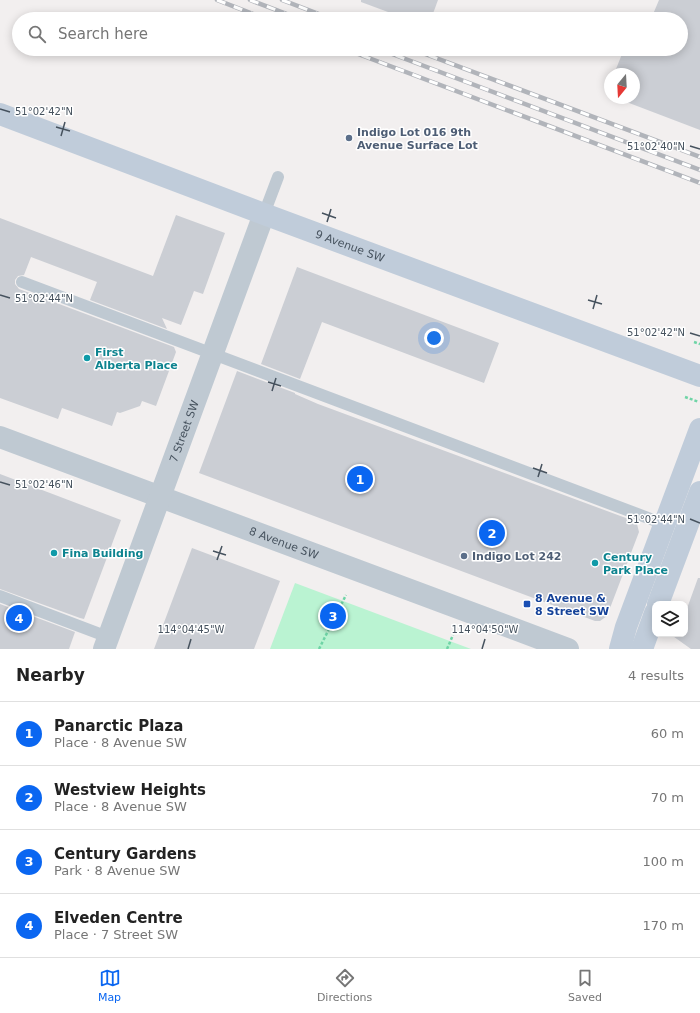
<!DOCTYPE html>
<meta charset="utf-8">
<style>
:root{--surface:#fff;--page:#f6f6f6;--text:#222;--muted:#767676;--line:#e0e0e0;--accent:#0a66f1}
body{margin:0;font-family:"DejaVu Sans",sans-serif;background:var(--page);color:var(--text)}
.controls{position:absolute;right:12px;bottom:12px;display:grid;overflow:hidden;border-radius:8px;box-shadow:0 2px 10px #0003}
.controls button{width:36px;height:36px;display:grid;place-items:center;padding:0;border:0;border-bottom:1px solid var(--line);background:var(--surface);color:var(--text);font:20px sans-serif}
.compass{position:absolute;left:604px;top:68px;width:36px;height:36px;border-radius:50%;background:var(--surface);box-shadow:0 2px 10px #0003;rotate:198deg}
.you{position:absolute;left:434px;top:338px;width:14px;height:14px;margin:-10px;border:3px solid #fff;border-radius:50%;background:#1a73e8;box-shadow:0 0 0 6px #1a73e833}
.badge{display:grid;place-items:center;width:26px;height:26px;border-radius:50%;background:var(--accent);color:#fff;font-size:13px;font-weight:700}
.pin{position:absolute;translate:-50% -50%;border:2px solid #fff;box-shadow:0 1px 4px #0006}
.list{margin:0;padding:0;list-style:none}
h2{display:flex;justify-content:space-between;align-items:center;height:52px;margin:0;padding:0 16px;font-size:17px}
h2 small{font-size:13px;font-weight:400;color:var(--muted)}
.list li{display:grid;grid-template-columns:26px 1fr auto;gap:12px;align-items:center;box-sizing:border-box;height:64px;padding:0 16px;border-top:1px solid var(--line)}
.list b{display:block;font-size:15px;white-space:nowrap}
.list p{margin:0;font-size:13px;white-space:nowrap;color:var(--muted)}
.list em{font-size:13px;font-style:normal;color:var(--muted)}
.icon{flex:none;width:22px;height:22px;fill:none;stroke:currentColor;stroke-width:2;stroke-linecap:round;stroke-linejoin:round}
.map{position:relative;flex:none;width:700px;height:649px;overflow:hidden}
.search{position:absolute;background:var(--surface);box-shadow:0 2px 10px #0003;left:12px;right:12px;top:12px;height:44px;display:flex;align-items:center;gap:10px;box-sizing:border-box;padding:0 14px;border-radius:22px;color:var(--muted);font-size:15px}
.sheet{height:308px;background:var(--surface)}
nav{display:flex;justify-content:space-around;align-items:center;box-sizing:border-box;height:56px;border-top:1px solid var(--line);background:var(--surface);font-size:11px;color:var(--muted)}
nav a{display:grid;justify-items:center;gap:2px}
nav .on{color:var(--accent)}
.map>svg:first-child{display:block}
.green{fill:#baf3d2}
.building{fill:#cbced4}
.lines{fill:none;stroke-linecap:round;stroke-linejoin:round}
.path{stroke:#6fd4a6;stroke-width:2.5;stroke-dasharray:3 2;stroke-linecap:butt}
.service{stroke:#bfc9d2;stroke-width:12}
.minor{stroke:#bfc9d2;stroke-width:22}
.tertiary{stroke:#bfc9d2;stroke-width:22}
.secondary{stroke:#c0ccda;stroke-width:22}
.rail-casing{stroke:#b1b4ba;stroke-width:4.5}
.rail{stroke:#fff;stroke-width:3;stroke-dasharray:9;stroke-linecap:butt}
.ticks{fill:none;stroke:#46525e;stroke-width:1.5}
.service-dot{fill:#5c6f8a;stroke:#fff;stroke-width:1.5}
.culture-dot{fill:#0f9aa8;stroke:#fff;stroke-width:1.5}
.transit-dot{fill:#1a4fb4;stroke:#fff;stroke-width:1.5}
.labels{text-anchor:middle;stroke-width:3;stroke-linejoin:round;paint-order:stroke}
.service-label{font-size:11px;font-weight:bold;fill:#4e5e75;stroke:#fff;text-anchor:start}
.street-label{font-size:11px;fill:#46525e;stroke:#fff}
.culture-label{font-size:11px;font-weight:bold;fill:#0d838f;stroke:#fff;text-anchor:start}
.transit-label{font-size:11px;font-weight:bold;fill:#164399;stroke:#fff;text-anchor:start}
.ticks-label{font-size:10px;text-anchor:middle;fill:#46525e;stroke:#fff;stroke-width:3;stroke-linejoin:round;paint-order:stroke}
</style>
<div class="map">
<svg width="700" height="649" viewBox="0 0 700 649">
<rect width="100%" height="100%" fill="#f2efef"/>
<path class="green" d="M295 583 471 649H270Z"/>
<g class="building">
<path d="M361 0H438L431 19H407L361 2Z"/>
<path d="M659 0H700V130L616 98H634V74H614L624 49H681V19H651Z"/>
<path d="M176 215 225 233 203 294 194 291 181 325 162 318 167 329 90 300 97 282 31 257 24 275 18 276 15 280V284L19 289 174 347 176 352 156 406 142 401 140 406 120 413 117 412 112 426 62 408 58 419 0 398V218L153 276Z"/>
<path d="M297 267 499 343 484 383 322 322 300 379 261 364Z"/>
<path d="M237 371 295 393V394L318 404 634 521 637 524 639 532 607 616 600 621H595L199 473Z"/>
<path d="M0 474 121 520 84 619 80 618 0 589Z"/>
<path d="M192 548 280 581 254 649H154Z"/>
<path d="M698 578H700V649H691L670 634H685V614Z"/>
<path d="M0 604 75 632 69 649H0Z"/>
</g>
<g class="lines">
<g class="path">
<path d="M694 342 700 344"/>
<path d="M685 397 699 402"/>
<path d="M319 649 346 595"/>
<path d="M447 649 453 635"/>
</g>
<g class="service">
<path d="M264 214 278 177"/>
<path d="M22 282 664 524"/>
<path d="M0 596 108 637"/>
</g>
<path class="minor" id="s1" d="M0 437 568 649"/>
<path class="tertiary" id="s2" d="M104 649C158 504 210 359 264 214"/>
<g class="secondary">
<path id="s3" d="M0 114 264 214 700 376"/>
<path d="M658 604 700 492"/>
<path d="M620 649 626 627 700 429"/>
<path d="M642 649 655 613"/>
</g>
<g class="rail-casing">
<g id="rail">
<path d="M217 0 266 19"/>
<path d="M250 0 300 19"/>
<path d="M282 0 332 19"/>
<path d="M345 49 700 183"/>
<path d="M379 49 700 170"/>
<path d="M412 49 700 157"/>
</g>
</g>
<use href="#rail" class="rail"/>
</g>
<path class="ticks" d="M0 109 10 112M56 127 70 131M61 136 65 122M690 146 700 149M322 213 336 218M327 222 331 209M0 295 10 298M588 300 602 304M593 309 597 295M690 333 700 336M268 382 281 386M272 391 276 378M533 468 547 473M538 477 542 464M0 482 10 485M690 519 700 523M213 551 226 555M217 560 222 546M188 649 191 639M482 649 485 639"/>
<g class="service-dot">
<circle cx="349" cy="138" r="4"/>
<circle cx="464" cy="556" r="4"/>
</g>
<g class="culture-dot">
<circle cx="87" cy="358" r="4"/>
<circle cx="54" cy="553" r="4"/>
<circle cx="595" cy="563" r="4"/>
</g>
<rect class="transit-dot" x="523" y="600" width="8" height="8" rx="2"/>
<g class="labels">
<g class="service-label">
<text x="357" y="136">Indigo Lot 016 9th<tspan x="357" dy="13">Avenue Surface Lot</tspan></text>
<text x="472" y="560">Indigo Lot 242</text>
</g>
<g class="street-label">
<text dy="4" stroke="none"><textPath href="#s3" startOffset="374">9 Avenue SW</textPath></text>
<text dy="4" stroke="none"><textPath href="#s2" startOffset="232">7 Street SW</textPath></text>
<text dy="4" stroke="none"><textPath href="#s1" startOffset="303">8 Avenue SW</textPath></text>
</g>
<g class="culture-label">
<text x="95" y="356">First<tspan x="95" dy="13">Alberta Place</tspan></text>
<text x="62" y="557">Fina Building</text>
<text x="603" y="561">Century<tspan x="603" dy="13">Park Place</tspan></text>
</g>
<g class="transit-label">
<text x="535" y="602">8 Avenue &amp;<tspan x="535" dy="13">8 Street SW</tspan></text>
</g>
</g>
<g class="ticks-label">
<text x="44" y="115">51°02'42"N</text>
<text x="656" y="150">51°02'40"N</text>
<text x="44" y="302">51°02'44"N</text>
<text x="656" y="336">51°02'42"N</text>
<text x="44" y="488">51°02'46"N</text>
<text x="656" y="523">51°02'44"N</text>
<text x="191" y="633">114°04'45"W</text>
<text x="485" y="633">114°04'50"W</text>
</g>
</svg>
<div class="controls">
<button><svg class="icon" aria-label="layers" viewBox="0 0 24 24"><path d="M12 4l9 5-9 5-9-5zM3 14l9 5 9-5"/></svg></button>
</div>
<svg class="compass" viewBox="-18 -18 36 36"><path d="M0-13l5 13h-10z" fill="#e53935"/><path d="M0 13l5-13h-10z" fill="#767676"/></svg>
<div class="you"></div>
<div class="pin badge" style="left:360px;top:479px">1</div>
<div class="pin badge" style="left:492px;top:533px">2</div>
<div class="pin badge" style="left:333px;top:616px">3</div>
<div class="pin badge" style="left:19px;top:618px">4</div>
<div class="search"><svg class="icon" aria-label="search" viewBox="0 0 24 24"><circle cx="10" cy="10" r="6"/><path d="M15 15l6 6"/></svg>Search here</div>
</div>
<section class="sheet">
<h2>Nearby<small>4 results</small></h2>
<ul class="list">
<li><span class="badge">1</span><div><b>Panarctic Plaza</b><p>Place · 8 Avenue SW</p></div><em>60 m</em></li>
<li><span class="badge">2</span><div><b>Westview Heights</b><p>Place · 8 Avenue SW</p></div><em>70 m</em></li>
<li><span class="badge">3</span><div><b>Century Gardens</b><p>Park · 8 Avenue SW</p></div><em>100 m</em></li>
<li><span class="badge">4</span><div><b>Elveden Centre</b><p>Place · 7 Street SW</p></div><em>170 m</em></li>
</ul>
</section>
<nav>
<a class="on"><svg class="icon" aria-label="map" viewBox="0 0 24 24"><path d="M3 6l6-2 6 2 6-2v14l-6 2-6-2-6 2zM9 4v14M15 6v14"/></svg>Map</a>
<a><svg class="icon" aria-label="directions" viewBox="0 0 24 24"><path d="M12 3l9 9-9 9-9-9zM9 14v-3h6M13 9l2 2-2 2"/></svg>Directions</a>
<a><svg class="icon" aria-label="saved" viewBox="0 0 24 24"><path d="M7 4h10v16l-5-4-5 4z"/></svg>Saved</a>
</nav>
